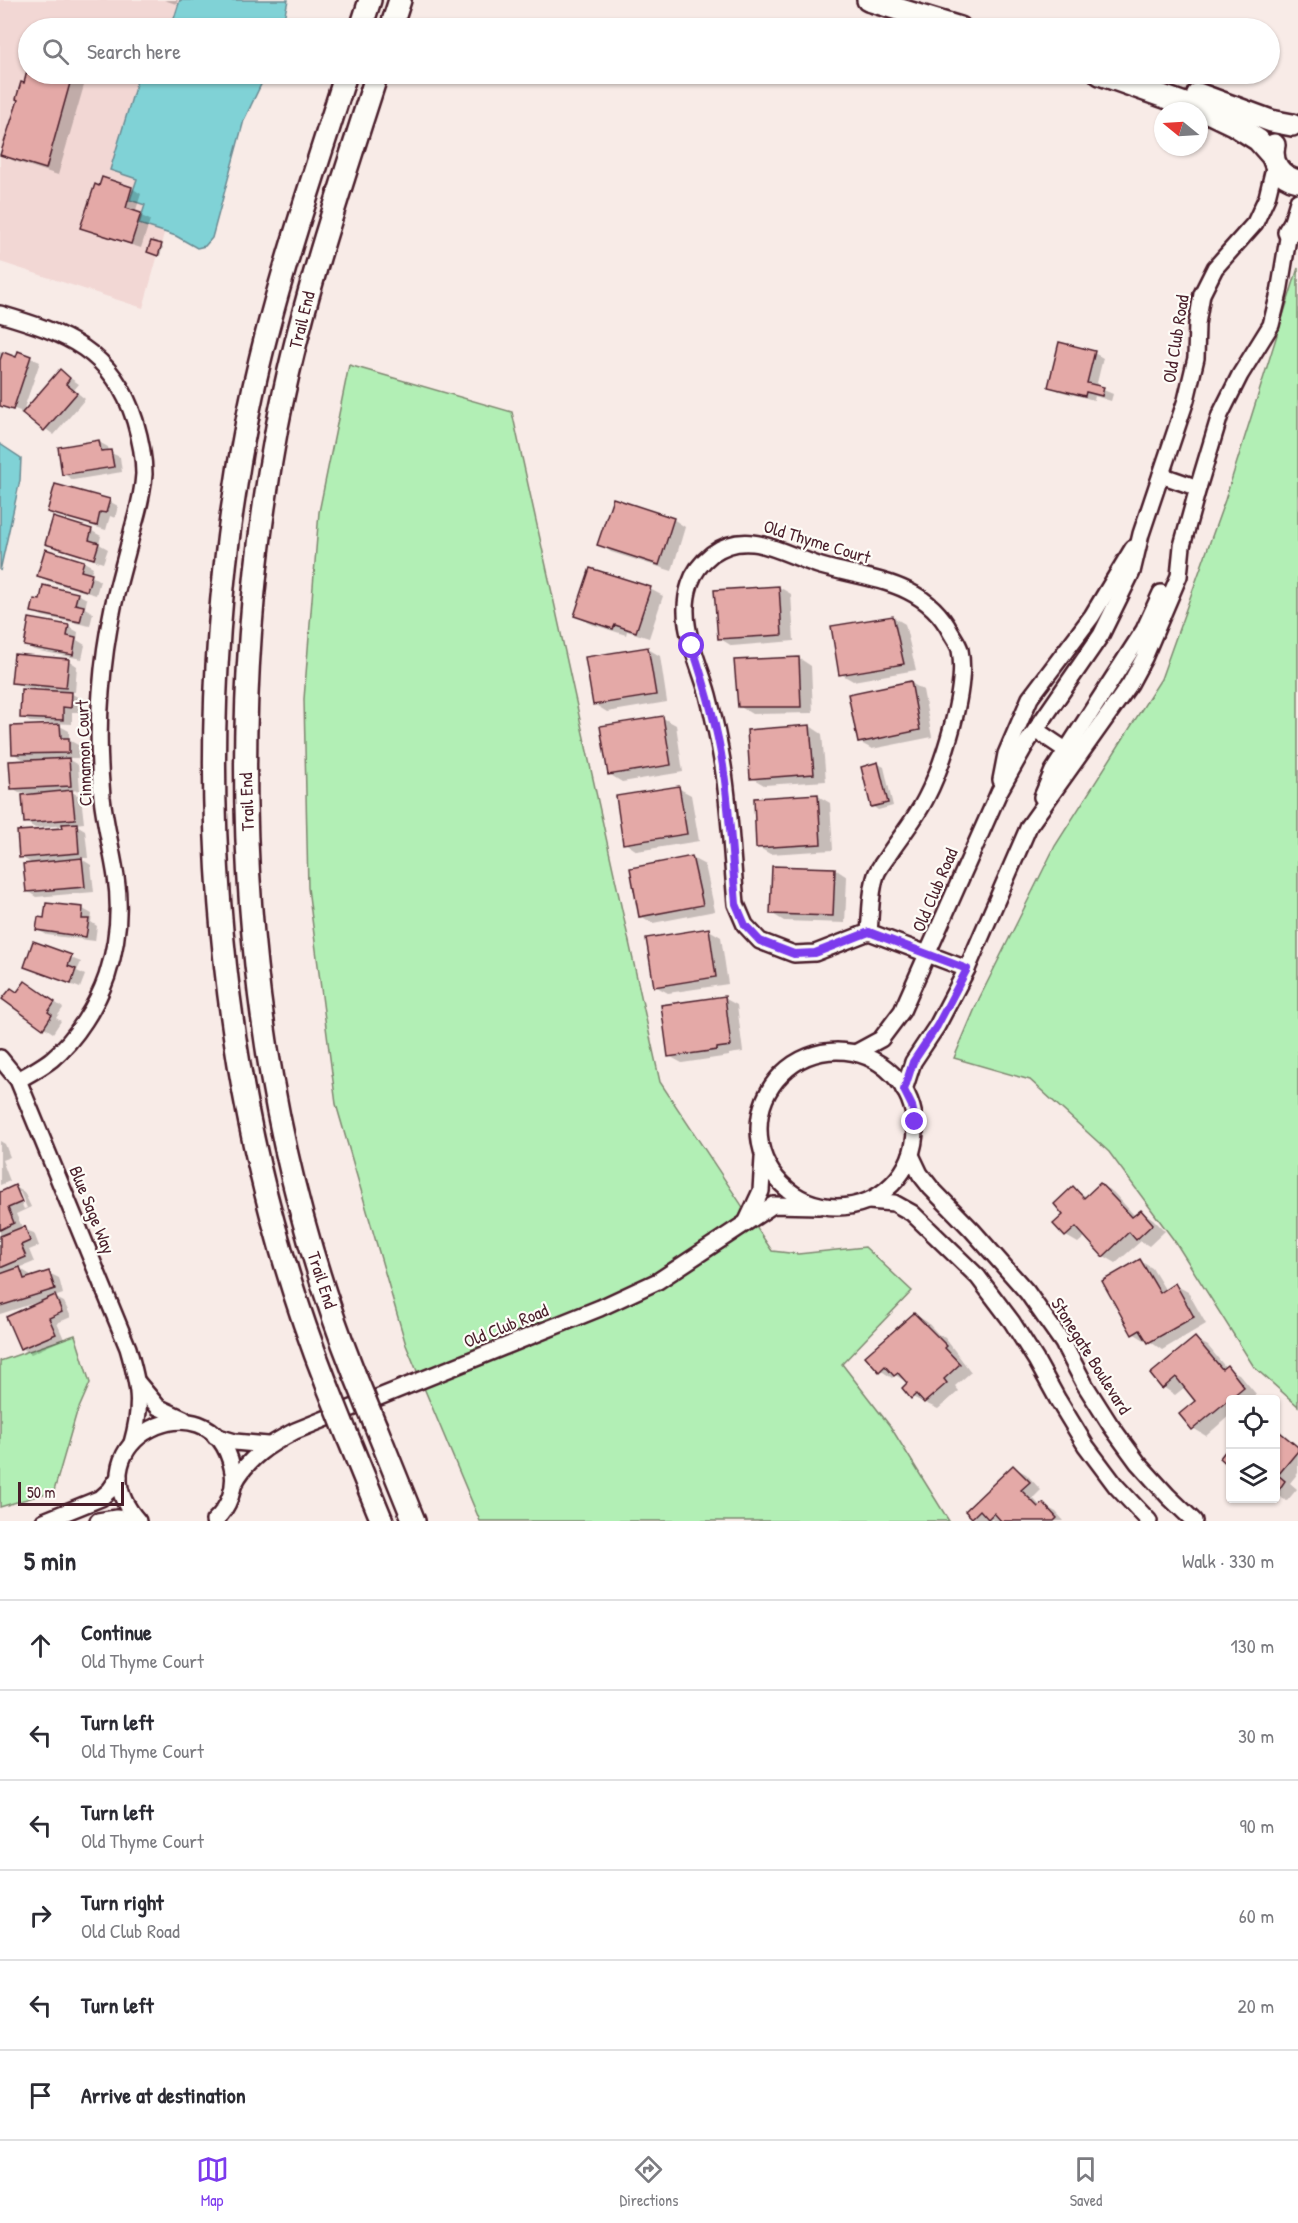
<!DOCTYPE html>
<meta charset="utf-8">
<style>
:root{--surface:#fff;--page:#f2f2f3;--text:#2b2b33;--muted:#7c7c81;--line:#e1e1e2;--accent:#7c3aed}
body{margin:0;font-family:"Patrick Hand",sans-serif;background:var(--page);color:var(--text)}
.controls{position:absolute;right:18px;bottom:18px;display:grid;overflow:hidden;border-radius:6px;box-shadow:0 2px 4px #0004}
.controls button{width:54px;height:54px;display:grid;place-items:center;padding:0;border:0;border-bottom:2px solid var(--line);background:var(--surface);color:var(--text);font:30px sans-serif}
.compass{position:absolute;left:1154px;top:102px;width:54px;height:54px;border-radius:50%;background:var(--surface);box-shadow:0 2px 4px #0004;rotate:288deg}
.scale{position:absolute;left:18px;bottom:15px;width:106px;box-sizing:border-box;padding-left:6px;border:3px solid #4a1f2b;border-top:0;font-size:16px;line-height:21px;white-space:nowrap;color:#4a1f2b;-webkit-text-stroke:4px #fdfcf7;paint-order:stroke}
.stop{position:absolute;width:18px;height:18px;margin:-14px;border:4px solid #7c3aed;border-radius:50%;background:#fff}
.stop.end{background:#7c3aed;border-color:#fff;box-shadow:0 2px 6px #0008}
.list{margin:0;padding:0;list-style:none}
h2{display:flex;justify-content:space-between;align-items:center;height:78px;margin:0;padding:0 24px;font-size:26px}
h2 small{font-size:20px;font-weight:400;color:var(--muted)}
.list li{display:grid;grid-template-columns:39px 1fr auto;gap:18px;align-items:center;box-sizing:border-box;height:90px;padding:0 24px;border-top:2px solid var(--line)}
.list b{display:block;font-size:22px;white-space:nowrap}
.list p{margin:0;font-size:20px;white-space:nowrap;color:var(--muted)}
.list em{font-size:20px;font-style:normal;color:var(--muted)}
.icon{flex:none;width:33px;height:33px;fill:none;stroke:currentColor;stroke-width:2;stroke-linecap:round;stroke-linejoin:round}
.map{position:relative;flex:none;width:1298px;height:1521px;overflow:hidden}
.search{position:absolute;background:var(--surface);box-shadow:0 2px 4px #0004;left:18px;right:18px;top:18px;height:66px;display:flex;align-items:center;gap:15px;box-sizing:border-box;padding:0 21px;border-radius:33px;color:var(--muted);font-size:22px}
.sheet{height:618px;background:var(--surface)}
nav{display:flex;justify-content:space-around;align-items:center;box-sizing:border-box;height:84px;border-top:2px solid var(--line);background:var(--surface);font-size:16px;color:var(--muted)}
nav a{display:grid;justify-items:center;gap:3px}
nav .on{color:var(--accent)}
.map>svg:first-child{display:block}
.built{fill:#f2d7d4}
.green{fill:#b2efb5;stroke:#7e8770;stroke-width:1.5}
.water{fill:#80d2d6;stroke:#6a8a92;stroke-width:1.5}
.shadow{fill:#0003;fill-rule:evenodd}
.building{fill:#e4a9a7;stroke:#4a1f2b;stroke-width:1.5}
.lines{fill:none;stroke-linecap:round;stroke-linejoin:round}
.street-casing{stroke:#4a1f2b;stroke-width:20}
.secondary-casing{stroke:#4a1f2b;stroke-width:26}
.street{stroke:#fdfcf7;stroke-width:15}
.secondary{stroke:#fdfcf7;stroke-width:21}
.secondary-bridge-casing{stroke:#4a1f2b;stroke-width:26;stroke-linecap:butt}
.secondary-bridge{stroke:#fdfcf7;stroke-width:21}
.route{stroke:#7c3aed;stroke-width:8}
.labels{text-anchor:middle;stroke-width:4.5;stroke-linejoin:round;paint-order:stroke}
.street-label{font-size:18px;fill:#4a1f2b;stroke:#fdfcf7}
</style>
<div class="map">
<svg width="1298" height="1521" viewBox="0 0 1298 1521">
<rect width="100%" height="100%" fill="#f8ebe7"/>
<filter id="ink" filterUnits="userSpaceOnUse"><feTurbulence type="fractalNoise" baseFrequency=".0167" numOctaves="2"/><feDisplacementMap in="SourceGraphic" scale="12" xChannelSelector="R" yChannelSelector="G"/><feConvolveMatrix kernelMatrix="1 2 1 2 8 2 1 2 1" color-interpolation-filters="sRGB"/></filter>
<g filter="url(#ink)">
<path class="built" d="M0 0H230L222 28H28V74H209L143 308 0 262Z"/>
<g class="green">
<path d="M1298 268V1406L1254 1367 1176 1243 1109 1152 1030 1080 954 1058 979 999 1055 846 1161 679 1225 500Z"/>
<path d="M349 365 512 412 660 1082 772 1251 798 1254 865 1247 912 1291 842 1364 890 1426 949 1521H480L406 1345 336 1104 308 888 304 699 319 512Z"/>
<path d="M75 1335 90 1383 76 1415 54 1491 0 1507V1361Z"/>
</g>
<g class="water">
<path d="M180 0H288L282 28H171Z"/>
<path d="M139 74H266L244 120 212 238 205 246 197 248 176 236 139 224 145 205 130 200 137 179 110 170Z"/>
<path d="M0 444 21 458 20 480 0 571Z"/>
</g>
<g class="shadow">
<path d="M164 0H178L176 4Z"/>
<path d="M28 70V74H89L86 82H85L58 175 14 161 1 154Z"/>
<path d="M103 179 132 188 141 194 135 213 150 220 141 248 91 232 82 227Z"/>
<path d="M161 246 163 247 160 256 151 253Z"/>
<path d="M0 351 17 359 19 353 40 362 22 414 20 413V411L0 404Z"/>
<path d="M1094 353 1103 358 1096 387 1113 394 1111 401 1095 396 1094 400 1059 391 1050 386Z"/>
<path d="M60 371 79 384 74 390 85 399 54 435 24 413Z"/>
<path d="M99 442 108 447 109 452 120 457 122 472 73 480 64 474Z"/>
<path d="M109 501 118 506 115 518 110 516 106 530 58 516 49 511Z"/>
<path d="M54 519 92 531 101 536 99 544 108 549 103 563 56 548 47 543Z"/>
<path d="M673 519 685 527 672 571 611 552 599 544Z"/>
<path d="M46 551 84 562 93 567 90 575 100 581 96 595 48 581 39 575Z"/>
<path d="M779 587 791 594 794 641 732 646 719 638Z"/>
<path d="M650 589 663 596 649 638 627 631 626 635 588 623 576 615Z"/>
<path d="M77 594 87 599 85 608 93 613 90 626 42 616 33 611Z"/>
<path d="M893 617 905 624 916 670 853 681 841 674Z"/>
<path d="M30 619 69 627 78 632 77 640 85 645 82 659 34 650 25 645Z"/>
<path d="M648 649 660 656 667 702 607 712 594 704Z"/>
<path d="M799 658 811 666 813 713 752 714 739 706Z"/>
<path d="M68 660 77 666 75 692 67 691 81 699 80 712H72V724L30 722 21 717 44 692V689L22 687 13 682Z"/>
<path d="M911 683 923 690 932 737 872 749 859 742Z"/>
<path d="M663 718 676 725 683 772 622 782 609 774Z"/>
<path d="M58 725 69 731V740L78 745V758H66L78 765 80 790 70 791 81 797 84 823 75 824 85 830 88 858H80L91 865 94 892 36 897 27 891 33 864 21 857 64 829V825L35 828 26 822 35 793H21L12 788 30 759H23L14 754Z"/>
<path d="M810 726 822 734 826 781 764 785 752 778Z"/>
<path d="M878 764 884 767 893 806 878 810 872 806Z"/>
<path d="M678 788 691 795 699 841 637 851 625 843Z"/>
<path d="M818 796 830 803 833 850 770 854 758 847Z"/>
<path d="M692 858 705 865 715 911 653 923 640 916Z"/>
<path d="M835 869 847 877 845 923 784 921 771 913Z"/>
<path d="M83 909 92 914 91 922 97 926 95 941 47 935 38 930 46 919Z"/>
<path d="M709 930 721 937 728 984 668 993 655 986Z"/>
<path d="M34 943 81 962 77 971 85 975 80 988 26 967Z"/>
<path d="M35 988 63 1008 56 1018 61 1021 53 1033 44 1027 17 993Z"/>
<path d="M724 998 737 1005 743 1052 729 1054V1056L682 1063 669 1056Z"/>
<path d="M0 1141 5 1144 10 1157 2 1160 10 1181 0 1185Z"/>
<path d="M1101 1185 1113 1192 1135 1216 1141 1211 1153 1219 1165 1231 1149 1246 1141 1241 1116 1263 1104 1256 1086 1236 1078 1243 1066 1236 1065 1215 1073 1188 1087 1197Z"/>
<path d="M15 1187 24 1192 31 1207 16 1214 23 1229 34 1233 39 1246 29 1250 34 1262 19 1268 29 1274 31 1279 49 1273 59 1278 63 1294 54 1297 64 1302 71 1317 57 1323 64 1339 31 1354 22 1348 41 1301 0 1314V1194ZM16 1192H20L27 1208 24 1209Z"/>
<path d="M1140 1261 1152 1268 1166 1291 1175 1285 1188 1292 1206 1324 1162 1350 1148 1340 1146 1341 1133 1333Z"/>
<path d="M914 1314 927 1322 938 1334 945 1338 971 1372 955 1386 959 1391 938 1409 912 1397 909 1383 895 1375 892 1378 880 1370Z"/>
<path d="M1195 1339 1208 1346 1226 1368 1239 1374 1256 1394 1249 1400H1230V1415L1206 1436 1193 1428 1197 1401 1185 1387 1175 1395 1163 1387Z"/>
<path d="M1276 1427 1298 1446V1473L1290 1483 1297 1489 1287 1501 1276 1495Z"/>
<path d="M1013 1467 1026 1474 1041 1490 1033 1498 1041 1507 1043 1505 1056 1512 1064 1521H995L991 1519 989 1521H979L973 1517Z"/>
</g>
<g class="building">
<path d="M28 67V74H75L72 76 46 169 0 155 18 100 16 99 21 82 24 83Z"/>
<path d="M102 177 132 187 126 208 141 213 131 244 80 228 95 184 99 186Z"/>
<path d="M151 241 162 244 158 256 147 252Z"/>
<path d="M1059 342 1095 351 1087 383 1104 387 1102 396 1086 392 1085 396 1048 387Z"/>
<path d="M18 351 31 356 13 410 0 406V360L3 352 16 357Z"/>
<path d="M60 369 70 378 66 384 77 393 44 431 22 413Z"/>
<path d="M99 440 101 451 111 450 114 467 62 475 58 447Z"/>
<path d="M55 484 110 499 106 513 100 512 97 526 47 512Z"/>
<path d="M613 498 674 518 659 565 597 545Z"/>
<path d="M53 517 92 529 89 540 99 543 94 559 45 544Z"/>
<path d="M45 549 84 561 81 571 92 574 87 591 37 576Z"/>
<path d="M590 568 651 587 636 632 615 625 613 629 574 616Z"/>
<path d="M43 585 78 593 75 604 84 606 80 622 31 612 34 599 40 600Z"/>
<path d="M779 586 782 635 718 639 714 590Z"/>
<path d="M893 616 904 664 839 675 831 626Z"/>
<path d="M29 618 69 625 67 636 76 638 73 655 24 646Z"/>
<path d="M648 647 656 695 593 705 585 657Z"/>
<path d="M14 654 69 659 66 688 11 683Z"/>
<path d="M799 657 801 707H738L734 660Z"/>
<path d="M911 681 920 730 858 743 848 694Z"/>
<path d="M21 689 72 692 71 708 63 707V720L20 718Z"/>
<path d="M663 716 671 765 608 775 600 726Z"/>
<path d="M60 724 61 738H69V753L12 754 11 726Z"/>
<path d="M810 725 814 774 750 779 747 730Z"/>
<path d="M69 758 71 786 11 789 9 761Z"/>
<path d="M878 762 888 803 871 807 861 767Z"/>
<path d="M679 786 687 834 623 844 616 796Z"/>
<path d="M72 790 75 819 24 823 22 795Z"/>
<path d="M818 794 821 844 756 848 754 798Z"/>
<path d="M77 823 79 853 19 858 17 831 63 828 62 824Z"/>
<path d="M692 856 703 905 639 917 630 868Z"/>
<path d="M82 858 85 887 26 892 23 864Z"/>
<path d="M772 866 835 868 833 916 770 914Z"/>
<path d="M46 903 83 907 82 919H89L86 937 36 930 38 917 44 918Z"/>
<path d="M709 928 716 977 654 987 646 938Z"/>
<path d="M33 941 72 955 68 966 76 969 71 984 24 967Z"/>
<path d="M25 981 55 1002 48 1012 52 1015 43 1029 2 999 11 988 17 992Z"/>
<path d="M725 996 731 1046 717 1048V1050L668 1057 661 1005Z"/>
<path d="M1100 1183 1132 1217 1141 1210 1153 1224 1136 1240 1129 1232 1103 1257 1076 1227 1065 1237 1053 1224 1063 1215 1054 1204 1073 1186 1084 1198Z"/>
<path d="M15 1185 22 1202 8 1208 14 1223 0 1230V1192Z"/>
<path d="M25 1226 30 1241 21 1245 26 1257 0 1268V1236Z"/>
<path d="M1140 1259 1160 1293 1175 1283 1194 1317 1148 1343 1140 1330 1132 1335 1102 1281Z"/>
<path d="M20 1267 24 1279 49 1271 55 1289 0 1306V1274Z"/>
<path d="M55 1295 62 1312 49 1318 56 1334 20 1349 6 1317Z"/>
<path d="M914 1313 947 1346 945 1348 960 1364 944 1379 947 1383 924 1403 916 1394 911 1399 902 1388 907 1383 898 1373 894 1376 885 1366 879 1372 865 1356Z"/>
<path d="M1195 1337 1222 1369 1227 1365 1244 1387 1192 1430 1179 1414 1195 1401 1176 1377 1162 1389 1150 1374Z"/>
<path d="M1276 1429 1298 1447V1451L1278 1475 1285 1481 1276 1494Z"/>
<path d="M1230 1445V1467L1220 1458Z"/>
<path d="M1013 1465 1030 1482 1021 1490 1038 1507 1043 1503 1057 1518 1054 1521H1001L994 1513 988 1519 980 1510 972 1518 965 1511Z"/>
</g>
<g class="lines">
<g class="street-casing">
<g id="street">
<path d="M0 314C65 333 113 350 135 421 140 438 144 456 144 474 143 492 138 511 133 528 127 554 119 580 113 607 107 635 103 664 101 692 98 727 99 763 102 797 105 824 112 850 116 877 121 910 117 945 107 976 97 1005 76 1039 52 1059 42 1067 29 1074 18 1080"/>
<path d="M1161 475 1198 488"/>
<path d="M1036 730 1067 751"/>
<path d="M1001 780 1006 754 1030 698 1092 616 1133 548"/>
<path d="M1042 797 1053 771 1144 630 1161 593"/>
<path d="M869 932 815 953 794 954 760 941 745 925 736 904C732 858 730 811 723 766 719 742 714 718 708 695 698 658 677 623 690 584 694 571 702 562 712 554 749 527 784 555 821 566 870 580 925 581 951 633 954 638 959 645 960 650 968 688 943 765 926 798 916 818 901 836 889 854 885 861 879 867 876 875 870 893 871 913 869 932L967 969"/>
<circle cx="837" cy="1129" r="78"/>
<path d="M857 1052 881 1039 902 1011 999 792 1026 744 1101 635 1132 572 1141 534 1186 400 1196 358 1197 324 1202 294 1215 268 1255 223 1267 197 1275 164"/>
<path d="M0 1058 18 1080 128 1348C139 1386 143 1404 132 1443"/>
<path d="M904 1090 913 1062 937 1026 967 969 1029 826 1130 684 1144 658 1179 576 1182 546 1198 488 1220 415 1240 375 1271 325 1279 293 1289 232 1298 201"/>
<path d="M911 1155 920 1174 931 1188 972 1230 1027 1292 1063 1343 1085 1385 1111 1426 1138 1463 1168 1496 1194 1521"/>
<path d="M869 1201 894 1203 912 1213 978 1277 1012 1322 1036 1360 1058 1400 1086 1446 1116 1486 1149 1521"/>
<path d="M747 1221 761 1191 763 1158"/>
<path d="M138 1383 158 1407 184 1419"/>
<path d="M215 1436 235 1442 267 1445"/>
<path d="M234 1484C247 1458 270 1444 295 1431L600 1308 658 1281 773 1205 819 1206"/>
<path d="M44 1521 101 1498 110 1490 119 1477"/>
<path d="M98 1521 116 1518 137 1521"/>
<path d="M138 1521C68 1442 211 1372 232 1467 237 1486 229 1508 214 1521"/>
</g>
</g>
<g class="secondary-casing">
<g id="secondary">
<path d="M868 0 960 28"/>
<path d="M361 28 370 0"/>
<path d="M391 28 400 0"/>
<path d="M1100 74 1210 113 1233 124 1258 140 1273 157"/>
<path d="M1198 94 1271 121 1292 125"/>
<path d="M1274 145C1270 163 1280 177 1298 181"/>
<path d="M1289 232 1298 218"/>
<path d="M354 1373C238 1080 220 734 277 427 300 306 340 190 377 74"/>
<path d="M327 1385C208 1083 186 728 249 410 272 295 311 185 346 74"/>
<path d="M376 1427 414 1521"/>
<path d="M349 1440 382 1521"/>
</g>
</g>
<use href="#street" class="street"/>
<use href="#secondary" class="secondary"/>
<g class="secondary-bridge-casing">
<g id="secondary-bridge">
<path d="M354 1373 376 1427"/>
<path d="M327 1385 349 1440"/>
</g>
</g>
<use href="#secondary-bridge" class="secondary-bridge"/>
</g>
</g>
<g class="lines" filter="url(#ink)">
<path class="route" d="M692 646C705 685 717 725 723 766 730 812 732 858 736 904L745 925 760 941 794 954 815 953 869 932 967 969 937 1026 913 1062 904 1090 912 1106 915 1122"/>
</g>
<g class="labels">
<g class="street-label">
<text transform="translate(302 320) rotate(-76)" y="6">Trail End</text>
<text transform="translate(1176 339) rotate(-81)" y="6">Old Club Road</text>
<text transform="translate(817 542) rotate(17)" y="6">Old Thyme Court</text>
<text transform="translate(84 753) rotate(-92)" y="6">Cinnamon Court</text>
<text transform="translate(247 802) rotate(-92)" y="6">Trail End</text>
<text transform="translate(935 890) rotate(-67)" y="6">Old Club Road</text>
<text transform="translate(92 1210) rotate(68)" y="6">Blue Sage Way</text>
<text transform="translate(322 1280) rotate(72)" y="6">Trail End</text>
<text transform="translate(506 1326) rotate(-22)" y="6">Old Club Road</text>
<text transform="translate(1091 1356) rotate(58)" y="6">Stonegate Boulevard</text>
</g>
</g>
</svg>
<div class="controls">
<button><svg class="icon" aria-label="locate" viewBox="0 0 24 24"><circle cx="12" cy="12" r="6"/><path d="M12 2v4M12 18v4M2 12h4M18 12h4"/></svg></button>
<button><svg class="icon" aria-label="layers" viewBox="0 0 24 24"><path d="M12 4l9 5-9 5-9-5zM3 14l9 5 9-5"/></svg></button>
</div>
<svg class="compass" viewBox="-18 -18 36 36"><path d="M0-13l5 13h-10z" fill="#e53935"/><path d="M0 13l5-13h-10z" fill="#7c7c81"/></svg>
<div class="scale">50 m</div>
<div class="stop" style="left:692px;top:646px"></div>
<div class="stop end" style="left:915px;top:1122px"></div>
<div class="search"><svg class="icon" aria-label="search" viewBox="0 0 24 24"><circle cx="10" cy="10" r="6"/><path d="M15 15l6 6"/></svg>Search here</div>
</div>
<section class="sheet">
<h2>5 min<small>Walk · 330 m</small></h2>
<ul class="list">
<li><svg class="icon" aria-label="ahead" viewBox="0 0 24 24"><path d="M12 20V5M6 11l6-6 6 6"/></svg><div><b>Continue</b><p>Old Thyme Court</p></div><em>130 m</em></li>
<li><svg class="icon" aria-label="left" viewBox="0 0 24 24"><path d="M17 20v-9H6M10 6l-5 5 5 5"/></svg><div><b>Turn left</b><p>Old Thyme Court</p></div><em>30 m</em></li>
<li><svg class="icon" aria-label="left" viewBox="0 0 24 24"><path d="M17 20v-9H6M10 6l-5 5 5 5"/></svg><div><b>Turn left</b><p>Old Thyme Court</p></div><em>90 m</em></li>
<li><svg class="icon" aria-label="right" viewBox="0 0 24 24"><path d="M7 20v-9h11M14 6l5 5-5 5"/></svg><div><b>Turn right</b><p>Old Club Road</p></div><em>60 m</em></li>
<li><svg class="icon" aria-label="left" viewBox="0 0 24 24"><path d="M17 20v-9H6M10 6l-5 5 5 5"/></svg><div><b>Turn left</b></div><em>20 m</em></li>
<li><svg class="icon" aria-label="arrive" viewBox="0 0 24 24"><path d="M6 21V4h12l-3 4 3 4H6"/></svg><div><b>Arrive at destination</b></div></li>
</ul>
</section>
<nav>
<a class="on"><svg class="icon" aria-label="map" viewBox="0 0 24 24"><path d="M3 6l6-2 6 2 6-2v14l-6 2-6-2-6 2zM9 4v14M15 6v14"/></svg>Map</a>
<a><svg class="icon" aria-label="directions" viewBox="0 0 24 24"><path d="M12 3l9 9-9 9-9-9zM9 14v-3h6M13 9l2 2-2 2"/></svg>Directions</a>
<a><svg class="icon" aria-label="saved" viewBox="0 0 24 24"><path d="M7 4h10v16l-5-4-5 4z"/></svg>Saved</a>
</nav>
